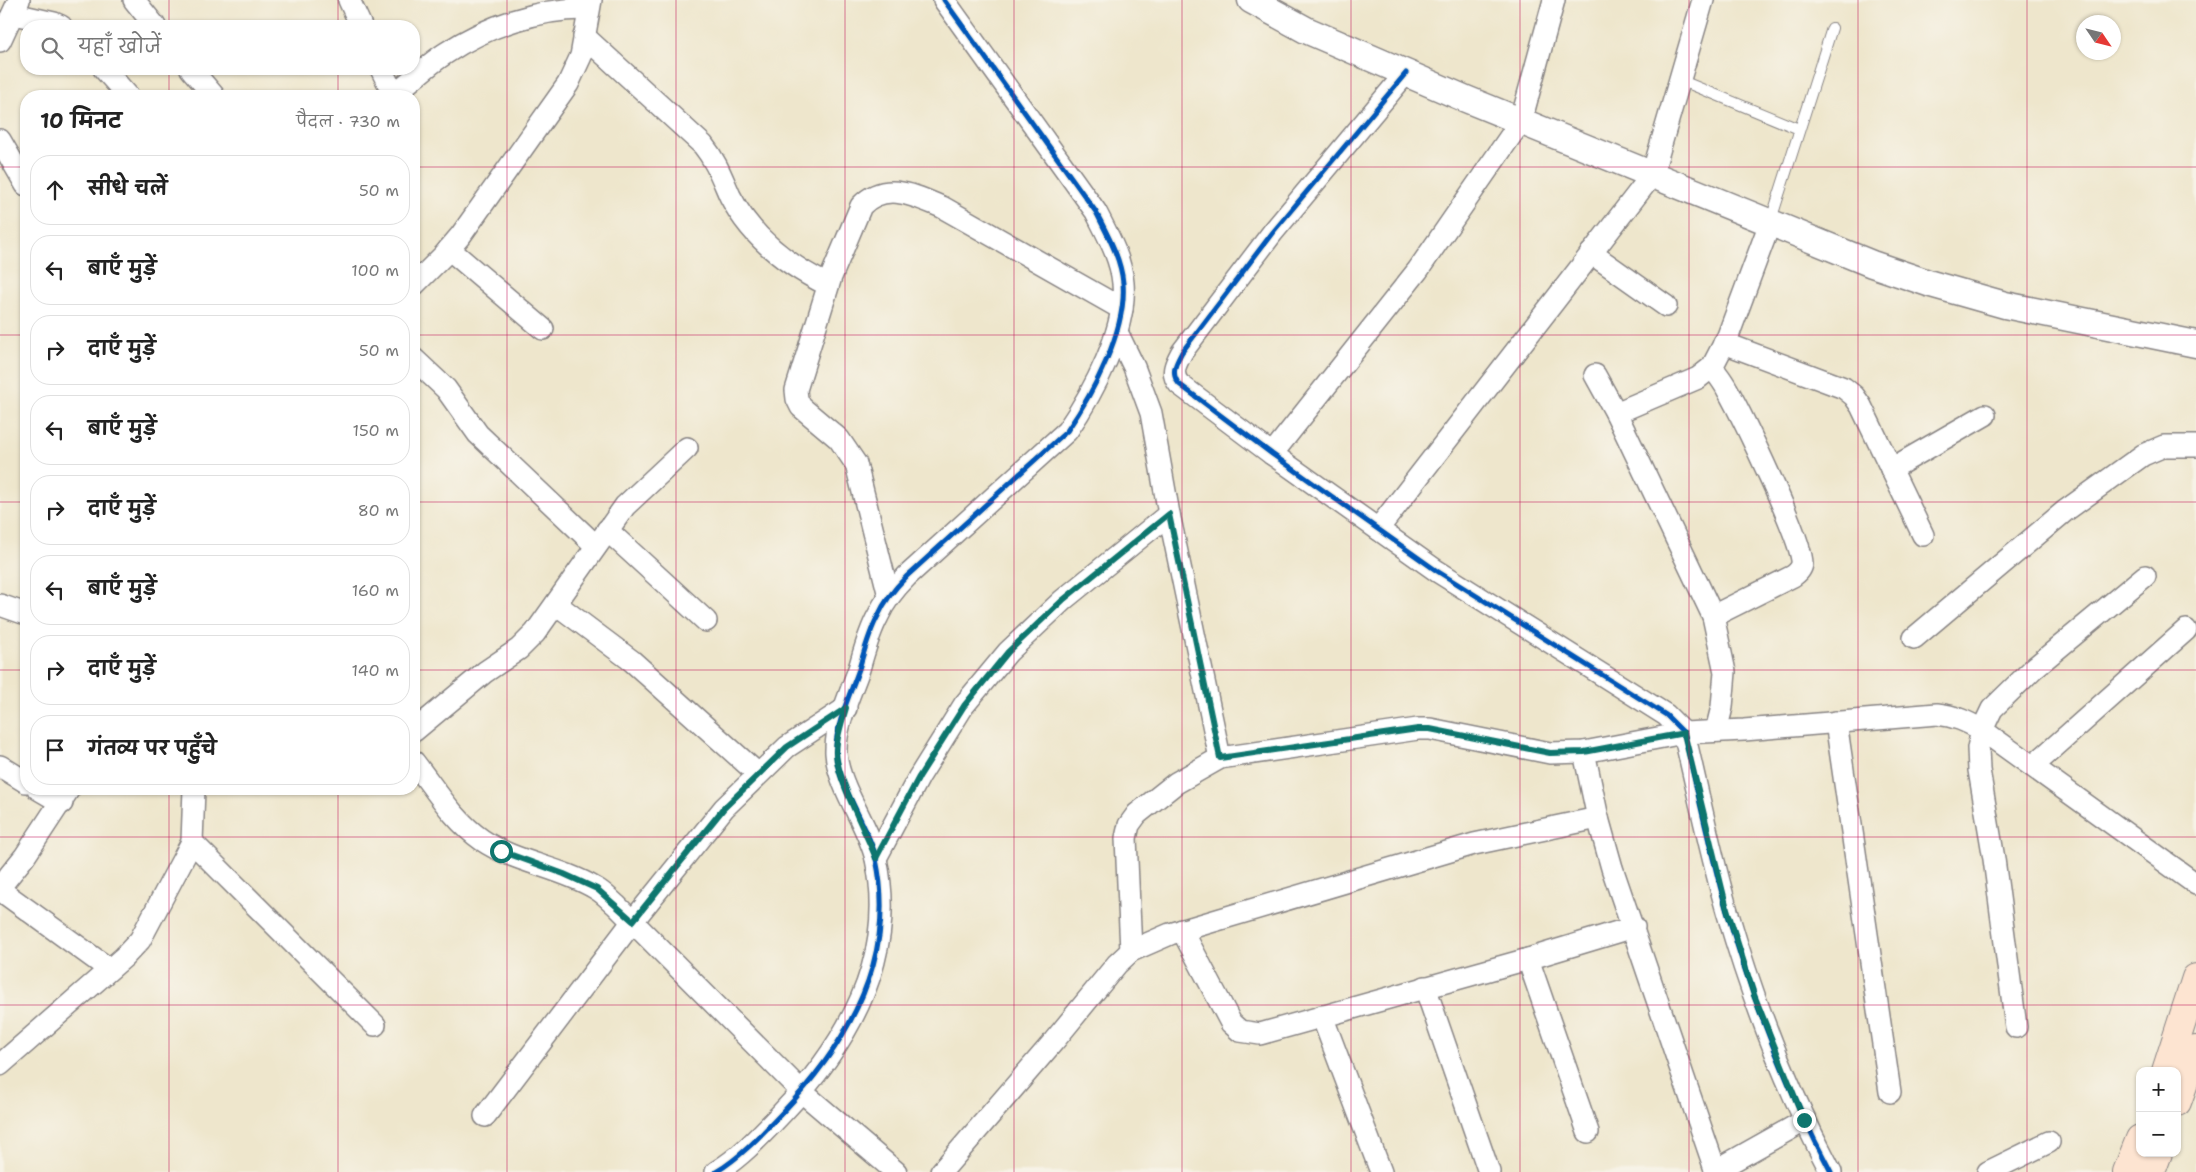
<!DOCTYPE html>
<html lang="hi">
<meta charset="utf-8">
<style>
:root{--surface:#fff;--page:#f2f2f2;--text:#222;--muted:#767676;--line:#e0e0e0}
body{margin:0;font-family:"Shantell Sans","Playpen Sans Deva",sans-serif;background:var(--page);color:var(--text)}
.controls{position:absolute;right:15px;bottom:15px;display:grid;overflow:hidden;border-radius:10px;box-shadow:0 1px 4px #0004}
.controls button{width:45px;height:45px;display:grid;place-items:center;padding:0;border:0;border-bottom:1px solid var(--line);background:var(--surface);color:var(--text);font:25px sans-serif}
.compass{position:absolute;left:2076px;top:15px;width:45px;height:45px;border-radius:50%;background:var(--surface);box-shadow:0 1px 4px #0004;rotate:125deg}
.stop{position:absolute;width:15px;height:15px;margin:-11px;border:4px solid #0f766e;border-radius:50%;background:#fff}
.stop.end{background:#0f766e;border-color:#fff;box-shadow:0 1px 5px #0008}
.list{margin:0;padding:0;list-style:none}
h2{display:flex;justify-content:space-between;align-items:center;height:65px;margin:0;padding:0 20px;font-size:21px}
h2 small{font-size:16px;font-weight:400;color:var(--muted)}
.list li{display:grid;grid-template-columns:32px 1fr auto;gap:15px;align-items:center;box-sizing:border-box;height:70px;margin:0 10px 10px;padding:0 10px;border:1px solid var(--line);border-radius:20px}
.list b{display:block;font-size:19px;white-space:nowrap}
.list em{font-size:16px;font-style:normal;color:var(--muted)}
.icon{flex:none;width:28px;height:28px;fill:none;stroke:currentColor;stroke-width:2;stroke-linecap:round;stroke-linejoin:round}
.map{position:relative;flex:none;width:2196px;height:1172px;overflow:hidden}
.search{position:absolute;background:var(--surface);box-shadow:0 1px 4px #0004;left:20px;top:20px;width:400px;height:55px;display:flex;align-items:center;gap:12px;box-sizing:border-box;padding:0 18px;border-radius:20px;color:var(--muted);font-size:19px}
.panel{position:absolute;background:var(--surface);box-shadow:0 1px 4px #0004;left:20px;top:90px;width:400px;height:705px;border-radius:20px}
.map>svg:first-child{display:block}
.lines{fill:none;stroke-linecap:round;stroke-linejoin:round}
.service-casing{stroke:#888484;stroke-width:12}
.minor-casing{stroke:#888484;stroke-width:24}
.tertiary-casing{stroke:#888484;stroke-width:29}
.secondary-casing{stroke:#888484;stroke-width:30}
.service{stroke:#fff;stroke-width:10}
.minor{stroke:#fff;stroke-width:21}
.tertiary{stroke:#fff;stroke-width:26}
.secondary{stroke:#fde4d1;stroke-width:28}
.cycleway-casing{stroke:#f7f3e8;stroke-width:8}
.cycleway{stroke:#0057b8;stroke-width:5}
.route{stroke:#0f766e;stroke-width:6}
.grid{fill:none;stroke:#c2185b;stroke-width:1;stroke-opacity:0.55}
</style>
<div class="map">
<svg width="2196" height="1172" viewBox="0 0 2196 1172">
<rect width="100%" height="100%" fill="#f7f3e8"/>
<filter id="ink" filterUnits="userSpaceOnUse"><feTurbulence type="fractalNoise" baseFrequency=".02" numOctaves="2"/><feDisplacementMap in="SourceGraphic" scale="10" xChannelSelector="R" yChannelSelector="G"/><feConvolveMatrix kernelMatrix="1 2 1 2 8 2 1 2 1" color-interpolation-filters="sRGB"/></filter>
<filter id="wash" filterUnits="userSpaceOnUse"><feTurbulence type="fractalNoise" baseFrequency=".0096" numOctaves="4" result="noise"/><feDisplacementMap in="SourceGraphic" scale="20" xChannelSelector="R" yChannelSelector="G"/><feGaussianBlur stdDeviation="1.12" result="paint"/><feColorMatrix in="noise" values="0 0 0 0 0 0 0 0 0 0 0 0 0 0 0 0 0 1.4 0 .05"/><feComposite in="paint" operator="in"/></filter>
<g filter="url(#wash)">
<rect width="100%" height="100%" fill="#eee6cc"/>
</g>
<g filter="url(#ink)">
<g class="lines">
<g class="service-casing">
<g id="service">
<path d="M1680 80 1799 129"/>
<path d="M1770 223 1832 28"/>
</g>
</g>
<g class="minor-casing">
<g id="minor">
<path d="M134 0 155 26"/>
<path d="M349 0 361 26"/>
<path d="M14 14 54 23 61 26"/>
<path d="M584 36 703 145C716 161 722 178 730 196 751 237 787 265 828 285"/>
<path d="M0 41 19 0"/>
<path d="M104 69 128 96"/>
<path d="M191 69 214 96"/>
<path d="M381 69 394 95"/>
<path d="M1406 73 1273 232 1182 352C1176 363 1170 373 1179 384L1272 454 1437 571 1666 715 1684 733C1698 792 1710 852 1727 911 1753 1001 1787 1089 1831 1172"/>
<path d="M392 96C410 82 427 65 446 53 487 26 540 8 588 9"/>
<path d="M0 140 26 185"/>
<path d="M449 249 543 329"/>
<path d="M1591 253 1666 306"/>
<path d="M414 285 444 255 461 235 568 84 581 56 591 0"/>
<path d="M1117 332 1134 367 1151 413 1169 514 1220 758"/>
<path d="M1724 343 1844 388 1854 396 1861 406 1923 535"/>
<path d="M414 359 446 389 478 434 596 546"/>
<path d="M1712 367C1717 374 1723 381 1727 389 1740 412 1806 547 1802 564 1801 570 1797 573 1793 576L1713 616"/>
<path d="M1595 375 1616 413 1713 616 1725 672 1722 707 1716 731"/>
<path d="M1616 413 1698 378 1712 367 1728 336 1770 223"/>
<path d="M1272 454 1418 270 1521 121 1554 0"/>
<path d="M1891 469 1985 415"/>
<path d="M1378 529 1652 175 1703 0"/>
<path d="M607 530 706 621"/>
<path d="M889 596 856 464 839 439 801 407 797 399 796 390 831 277 861 206C885 180 915 196 942 207L1122 309"/>
<path d="M556 604 632 661 758 774"/>
<path d="M0 605 26 614"/>
<path d="M1914 638 2065 511 2143 455 2164 446H2196"/>
<path d="M1836 722 1890 1092"/>
<path d="M414 731 485 672 519 649 535 633 625 506 687 448"/>
<path d="M1584 752 1598 818 1612 868 1716 1172"/>
<path d="M414 762C435 789 454 821 482 840 516 863 560 867 595 888 603 892 609 899 616 905L802 1092 896 1172"/>
<path d="M0 766 26 782"/>
<path d="M2033 766 2186 630"/>
<path d="M38 789 62 803"/>
<path d="M192 842 375 1025"/>
<path d="M876 858 919 777 964 705 1008 652 1063 600 1169 514"/>
<path d="M0 887 25 856 69 789"/>
<path d="M0 890 109 969"/>
<path d="M1182 930 1231 1023 1240 1031 1260 1034 1528 959 1634 927"/>
<path d="M1131 951 1126 838 1129 825 1137 814 1176 783 1220 758 1418 729H1430L1550 753 1584 752 1684 733 1744 730 1937 714C1955 716 1966 721 1982 730L2196 884"/>
<path d="M1528 959 1588 1132"/>
<path d="M1425 987 1489 1172"/>
<path d="M1322 1016 1381 1172"/>
<path d="M2016 1027 1994 859 1979 770 1978 748 1982 730 1992 709 2034 668 2145 576"/>
<path d="M0 1065 124 957 140 940 192 842 194 789"/>
<path d="M485 1116 633 921 724 808 787 747 846 708"/>
<path d="M1715 1171 1804 1121"/>
<path d="M716 1172C741 1157 761 1135 781 1114 847 1045 898 959 876 859 869 826 838 787 836 753 835 725 850 695 859 669 864 652 869 632 878 616 885 600 895 588 907 576L1067 431C1093 393 1127 330 1123 283 1121 258 1107 234 1096 212L944 0"/>
<path d="M941 1172 1054 1041 1117 964 1131 951 1170 934 1474 844 1598 818"/>
<path d="M1988 1172 2049 1142"/>
</g>
</g>
<g class="tertiary-casing">
<path id="tertiary" d="M1251 0 1306 30 1466 99 1872 264 1931 284 2005 305 2196 344"/>
</g>
<g class="secondary-casing">
<g id="secondary">
<path d="M2166 1071 2196 978"/>
<path d="M2177 1102 2196 1050"/>
<path d="M2127 1172 2140 1139"/>
<path d="M2151 1172 2158 1153"/>
</g>
</g>
<use href="#service" class="service"/>
<use href="#minor" class="minor"/>
<use href="#tertiary" class="tertiary"/>
<use href="#secondary" class="secondary"/>
<g class="cycleway-casing">
<g id="cycleway">
<path d="M1406 73 1273 232 1182 352C1176 363 1170 373 1179 384L1272 454 1437 571 1666 715 1684 733C1698 792 1710 852 1727 911 1753 1001 1787 1089 1831 1172"/>
<path d="M716 1172C741 1157 761 1135 781 1114 847 1045 898 959 876 859 869 826 838 787 836 753 835 725 850 695 859 669 864 652 869 632 878 616 885 600 895 588 907 576L1067 431C1093 393 1127 330 1123 283 1121 258 1107 234 1096 212L944 0"/>
</g>
</g>
<use href="#cycleway" class="cycleway"/>
</g>
</g>
<g class="lines" filter="url(#ink)">
<path class="route" d="M501 851 564 874 597 889 633 921 724 808 787 747 846 708C842 722 836 738 836 753 837 778 866 833 876 858L919 777 964 706 1008 652 1063 600 1169 514 1220 758 1418 729H1430L1550 753 1584 752 1684 733 1727 909 1754 995 1804 1120"/>
</g>
<path class="grid" d="M169 0V26M338 0V26M507 0V1172M676 0V1172M845 0V1172M1014 0V1172M1182 0V1172M1351 0V1172M1520 0V1172M1689 0V1172M1858 0V1172M2027 0V1172M169 69V96M338 69V96M0 167H26M414 167H2196M0 335H26M414 335H2196M0 502H26M414 502H2196M0 670H26M414 670H2196M169 789V1172M338 789V1172M0 837H2196M0 1005H2196"/>
</svg>
<div class="controls">
<button>+</button>
<button>−</button>
</div>
<svg class="compass" viewBox="-18 -18 36 36"><path d="M0-13l5 13h-10z" fill="#e53935"/><path d="M0 13l5-13h-10z" fill="#767676"/></svg>
<div class="stop" style="left:501px;top:851px"></div>
<div class="stop end" style="left:1804px;top:1120px"></div>
<div class="search"><svg class="icon" aria-label="search" viewBox="0 0 24 24"><circle cx="10" cy="10" r="6"/><path d="M15 15l6 6"/></svg>यहाँ खोजें</div>
<section class="panel">
<h2>10 मिनट<small>पैदल · 730 m</small></h2>
<ul class="list">
<li><svg class="icon" aria-label="ahead" viewBox="0 0 24 24"><path d="M12 20V5M6 11l6-6 6 6"/></svg><div><b>सीधे चलें</b></div><em>50 m</em></li>
<li><svg class="icon" aria-label="left" viewBox="0 0 24 24"><path d="M17 20v-9H6M10 6l-5 5 5 5"/></svg><div><b>बाएँ मुड़ें</b></div><em>100 m</em></li>
<li><svg class="icon" aria-label="right" viewBox="0 0 24 24"><path d="M7 20v-9h11M14 6l5 5-5 5"/></svg><div><b>दाएँ मुड़ें</b></div><em>50 m</em></li>
<li><svg class="icon" aria-label="left" viewBox="0 0 24 24"><path d="M17 20v-9H6M10 6l-5 5 5 5"/></svg><div><b>बाएँ मुड़ें</b></div><em>150 m</em></li>
<li><svg class="icon" aria-label="right" viewBox="0 0 24 24"><path d="M7 20v-9h11M14 6l5 5-5 5"/></svg><div><b>दाएँ मुड़ें</b></div><em>80 m</em></li>
<li><svg class="icon" aria-label="left" viewBox="0 0 24 24"><path d="M17 20v-9H6M10 6l-5 5 5 5"/></svg><div><b>बाएँ मुड़ें</b></div><em>160 m</em></li>
<li><svg class="icon" aria-label="right" viewBox="0 0 24 24"><path d="M7 20v-9h11M14 6l5 5-5 5"/></svg><div><b>दाएँ मुड़ें</b></div><em>140 m</em></li>
<li><svg class="icon" aria-label="arrive" viewBox="0 0 24 24"><path d="M6 21V4h12l-3 4 3 4H6"/></svg><div><b>गंतव्य पर पहुँचे</b></div></li>
</ul>
</section>
</div>
